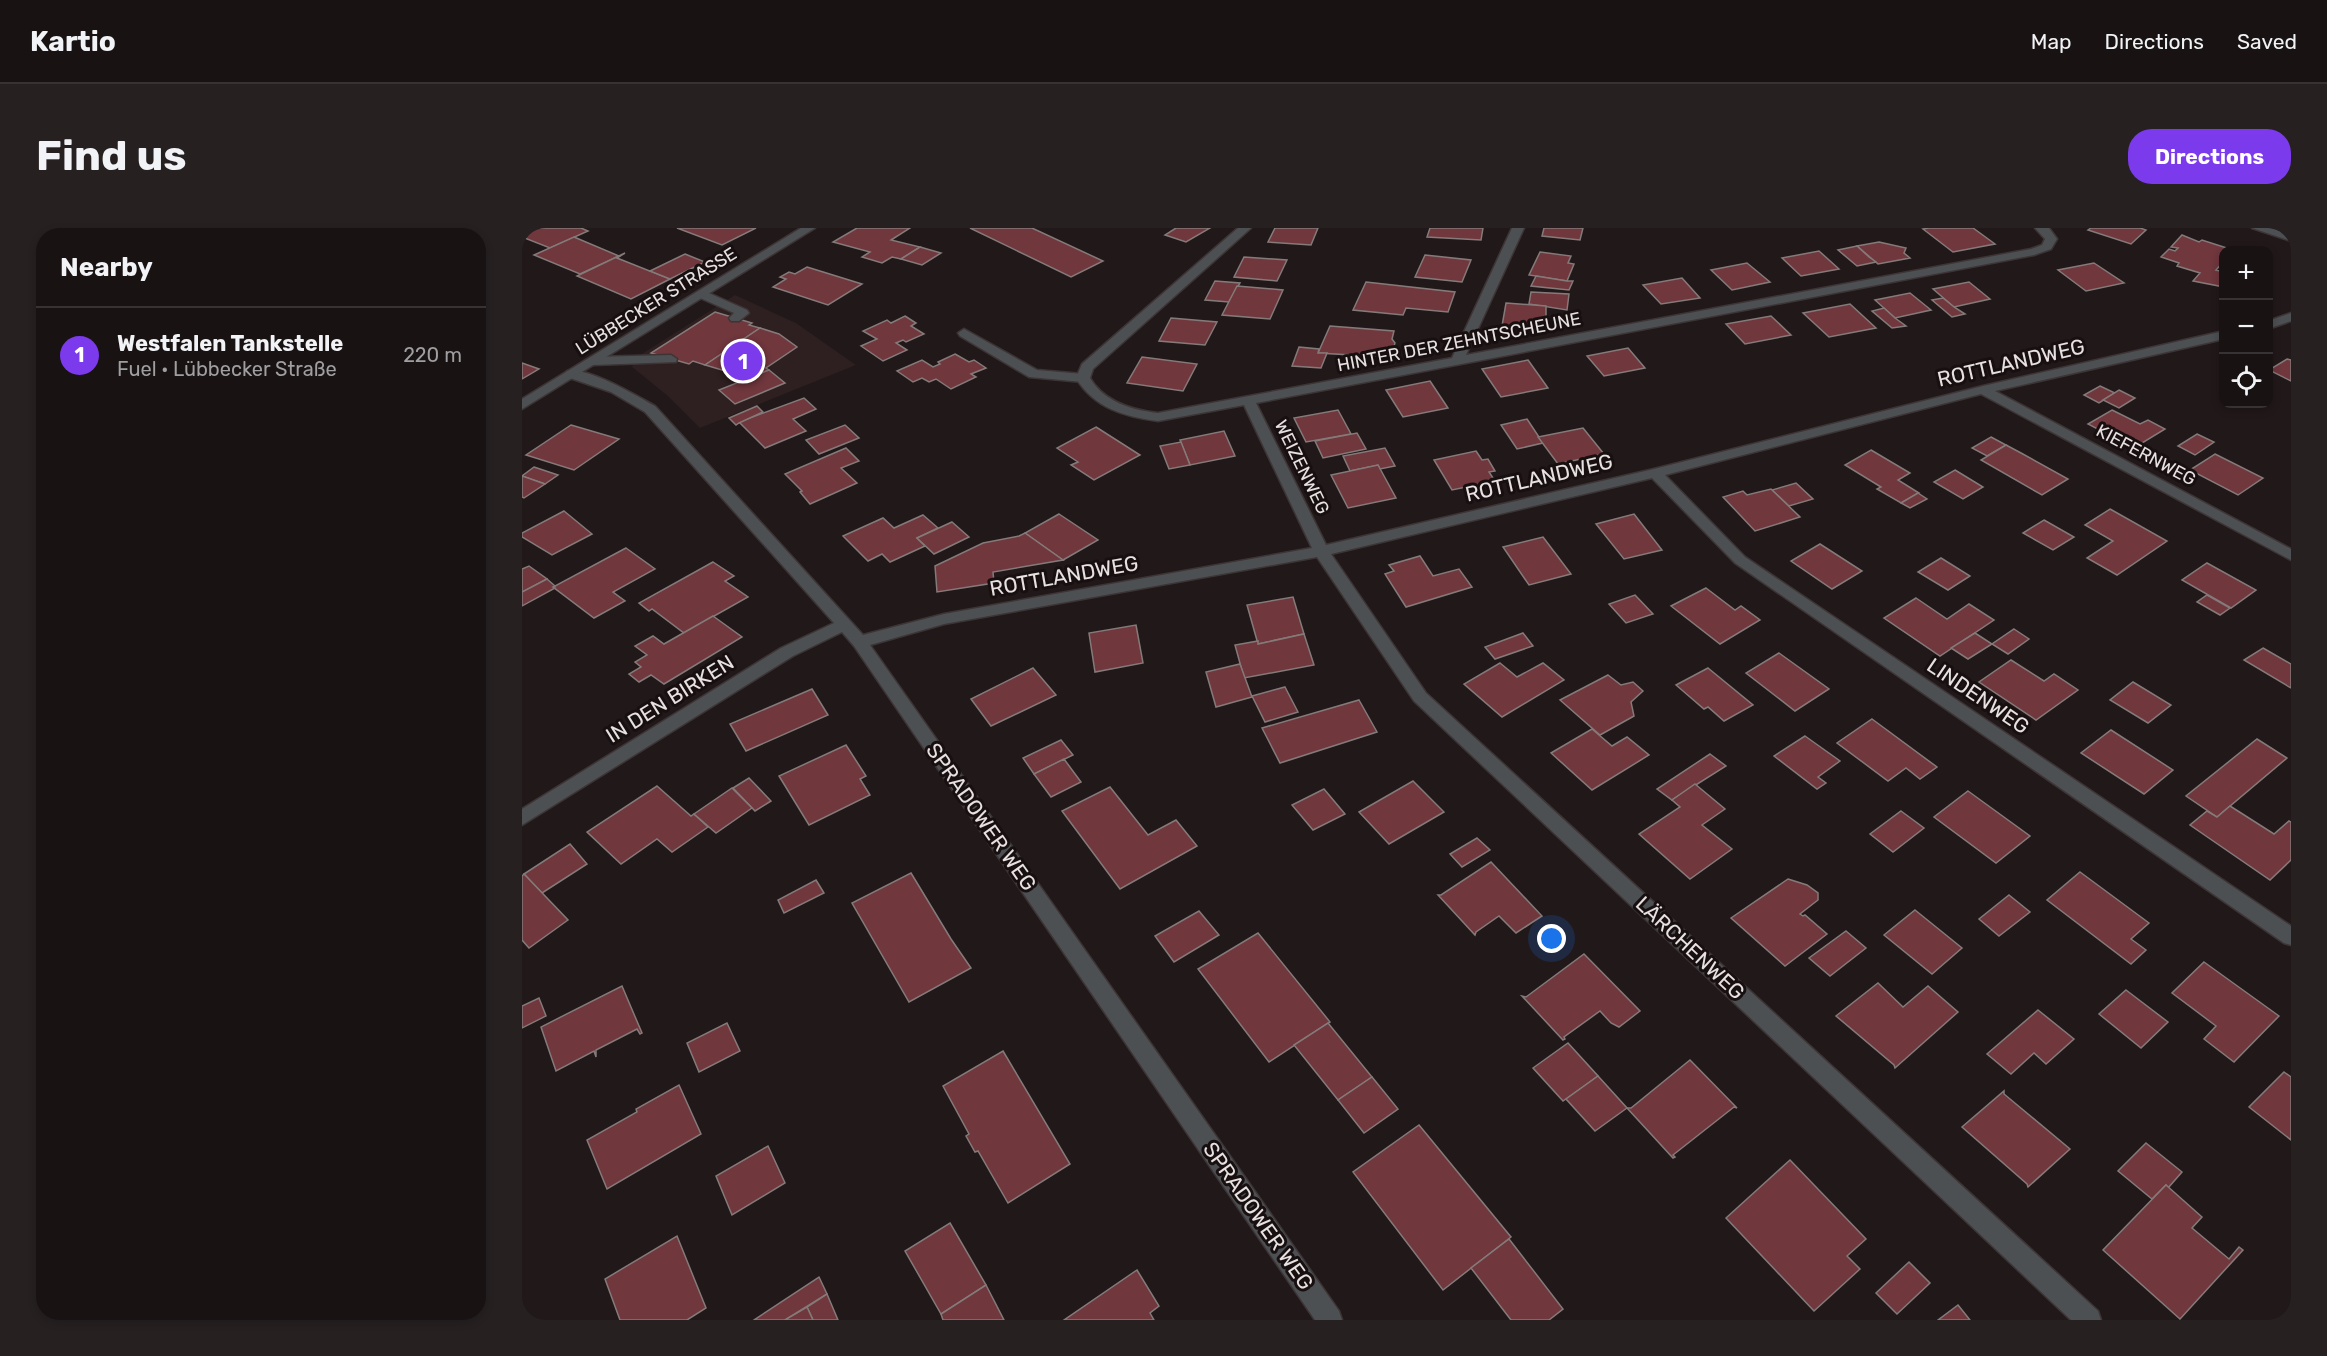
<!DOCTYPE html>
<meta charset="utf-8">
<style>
:root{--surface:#191213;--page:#262021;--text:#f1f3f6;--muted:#9f9ea0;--line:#373233;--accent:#7c3aed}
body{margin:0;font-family:Rubik,sans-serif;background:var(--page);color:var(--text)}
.controls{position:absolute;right:18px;top:18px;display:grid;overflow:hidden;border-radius:12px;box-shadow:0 3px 9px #0003}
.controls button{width:54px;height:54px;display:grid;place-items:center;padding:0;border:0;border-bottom:2px solid var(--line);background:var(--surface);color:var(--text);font:30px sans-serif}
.you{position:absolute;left:1030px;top:711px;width:21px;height:21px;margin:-15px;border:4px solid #fff;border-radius:50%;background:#1a73e8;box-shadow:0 0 0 9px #1a73e833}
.badge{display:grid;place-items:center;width:39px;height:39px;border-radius:50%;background:var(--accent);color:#fff;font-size:20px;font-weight:700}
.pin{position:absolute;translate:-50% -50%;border:3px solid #fff;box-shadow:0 2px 6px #0006}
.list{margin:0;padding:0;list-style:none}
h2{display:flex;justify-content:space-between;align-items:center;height:78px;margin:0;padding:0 24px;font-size:26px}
h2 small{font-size:20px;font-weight:400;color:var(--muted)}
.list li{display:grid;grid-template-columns:39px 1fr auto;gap:18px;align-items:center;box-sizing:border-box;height:96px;padding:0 24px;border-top:2px solid var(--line)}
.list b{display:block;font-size:22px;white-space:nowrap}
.list p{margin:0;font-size:20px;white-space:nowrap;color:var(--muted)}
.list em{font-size:20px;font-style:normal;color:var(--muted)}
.icon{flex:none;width:33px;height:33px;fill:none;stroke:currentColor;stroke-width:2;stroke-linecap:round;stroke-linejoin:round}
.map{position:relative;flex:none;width:1769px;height:1092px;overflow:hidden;border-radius:24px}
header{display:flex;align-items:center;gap:36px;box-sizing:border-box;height:84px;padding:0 30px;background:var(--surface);border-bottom:2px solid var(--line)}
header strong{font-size:28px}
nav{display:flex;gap:33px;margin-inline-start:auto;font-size:21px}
.intro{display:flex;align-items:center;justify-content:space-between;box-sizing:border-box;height:144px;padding:0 36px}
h1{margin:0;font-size:42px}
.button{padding:15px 27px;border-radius:24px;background:var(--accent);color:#fff;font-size:21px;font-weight:700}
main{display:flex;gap:36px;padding:0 36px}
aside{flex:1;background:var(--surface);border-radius:24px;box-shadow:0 3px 9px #0003}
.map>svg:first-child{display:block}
.built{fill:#2e1f20}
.building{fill:#70373d;stroke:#857a7a;stroke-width:1.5}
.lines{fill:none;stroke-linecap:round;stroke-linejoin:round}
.service-casing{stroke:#3d3435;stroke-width:3}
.minor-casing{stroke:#3d3435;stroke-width:3}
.tertiary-casing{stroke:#3d3435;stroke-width:3}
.service{fill:#4d5053;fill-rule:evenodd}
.minor{fill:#4d5053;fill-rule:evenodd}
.tertiary{fill:#4d5053;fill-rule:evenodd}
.labels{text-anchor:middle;stroke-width:6;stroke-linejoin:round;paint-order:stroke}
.far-street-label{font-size:18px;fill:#e7e1e1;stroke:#181010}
.street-label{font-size:21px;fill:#e7e1e1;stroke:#181010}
</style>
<header>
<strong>Kartio</strong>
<nav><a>Map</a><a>Directions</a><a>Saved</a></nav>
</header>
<div class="intro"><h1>Find us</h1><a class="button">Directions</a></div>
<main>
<aside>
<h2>Nearby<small></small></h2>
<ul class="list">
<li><span class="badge">1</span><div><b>Westfalen Tankstelle</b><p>Fuel · Lübbecker Straße</p></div><em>220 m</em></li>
</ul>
</aside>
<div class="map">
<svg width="1769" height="1092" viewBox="0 0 1769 1092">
<rect width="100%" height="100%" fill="#211819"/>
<path class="built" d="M213 67 274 95 334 137 178 200 147 169 110 139 115 129Z"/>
<g class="building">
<path d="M8 0H59L66 3 28 20 0 9V3Z"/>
<path d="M155 0H234L200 17Z"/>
<path d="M335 0H388L369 12 398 19 379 31 370 29 360 35 340 29 348 24 311 14Z"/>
<path d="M448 0H510L581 33 549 49Z"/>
<path d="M654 0H688L664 14 643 7Z"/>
<path d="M753 0H796L789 17 746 14Z"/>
<path d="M908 0H961L959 12 905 9Z"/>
<path d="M1022 0H1061L1058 12 1020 8Z"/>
<path d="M1407 0H1451L1473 16 1431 24 1401 1Z"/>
<path d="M1569 0H1618L1624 2 1609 16 1566 2Z"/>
<path d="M1660 7 1677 14 1680 12 1711 22H1702L1700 30 1702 33 1694 42 1702 44V59L1671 53 1678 45 1655 38 1657 35 1639 29 1647 21 1653 23 1656 20 1649 19Z"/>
<path d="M52 9 97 28 58 46 12 27Z"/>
<path d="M1357 14 1384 20 1382 25 1388 30 1356 36 1335 18Z"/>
<path d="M1335 18 1347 29 1354 34 1335 38 1316 22Z"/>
<path d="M398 19 419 25 400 37 379 31Z"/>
<path d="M1297 23 1317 41 1279 48 1260 30Z"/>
<path d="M1018 24 1049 28 1046 35 1052 36 1045 53 1007 47Z"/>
<path d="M103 25 95 30 148 51 109 71 55 48Z"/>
<path d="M163 26 183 34 148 51 128 43Z"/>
<path d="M903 27 949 32 940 54 893 49Z"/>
<path d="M722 29 765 32 755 53 712 49Z"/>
<path d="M1225 35 1248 54 1210 62 1189 42Z"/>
<path d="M1572 35 1602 55 1564 63 1536 42Z"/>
<path d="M285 39 340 56 306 77 251 59 264 51 258 49 267 44 273 46Z"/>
<path d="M1014 48 1045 53H1051L1047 62 1009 58Z"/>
<path d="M1160 50 1178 70 1139 76 1121 57Z"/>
<path d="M693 53 718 55 707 74 683 72Z"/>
<path d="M844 54 933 64 926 84 884 80 881 87 831 82Z"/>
<path d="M1447 54 1468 71 1432 79 1411 61Z"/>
<path d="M715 58 761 62 748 91 700 87Z"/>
<path d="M1009 64 1047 66 1045 82 1007 76Z"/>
<path d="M1388 65 1409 82 1373 90 1353 72Z"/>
<path d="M1421 70 1432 79 1443 86 1430 89 1410 72Z"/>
<path d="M984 75 1024 78V94L1021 93 1020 101 980 98Z"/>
<path d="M1328 76 1354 100 1307 109 1281 85Z"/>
<path d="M1362 80 1373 90 1384 98 1370 100 1350 83Z"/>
<path d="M193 84 230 95 227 97 238 100 183 137 171 133 167 136 129 125Z"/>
<path d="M383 88 394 95 389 98 402 106 384 114 381 112 374 115 385 122 361 133 339 118 355 111 341 103 365 92 369 95Z"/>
<path d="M1249 88 1269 107 1223 116 1204 96Z"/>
<path d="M649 90 695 94 683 117 637 113Z"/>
<path d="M808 98 872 103 870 111 873 115 870 125 864 129 796 125Z"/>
<path d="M238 100 257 106 275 119 244 140 247 142 227 150 183 137Z"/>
<path d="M777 119 797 121 796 125H805L799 140 770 138Z"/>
<path d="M1106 120 1123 140 1082 148 1065 128Z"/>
<path d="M433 126 447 134 452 132 464 140 449 146 454 149 429 161 414 151 407 154 400 150 391 154 375 143 400 132 411 139 418 136 416 134Z"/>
<path d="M620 129 675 136 661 163 605 155Z"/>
<path d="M1765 131 1769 132V153L1747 142Z"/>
<path d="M1006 132 1026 160 979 169 960 141Z"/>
<path d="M0 135 17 141 0 151Z"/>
<path d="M247 142 263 155 213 176 197 162Z"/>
<path d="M908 153 926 180 881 189 864 162Z"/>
<path d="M1578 158 1593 165 1577 175 1562 167Z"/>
<path d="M1597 162 1613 170 1597 180 1581 172Z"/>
<path d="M282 170 294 181 271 191 284 203 243 220 217 194Z"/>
<path d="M235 178 241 184 217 195 214 197 207 190Z"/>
<path d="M816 182 829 206 784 214 772 190Z"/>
<path d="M1590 182 1618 196 1626 192 1643 201 1612 220 1566 196Z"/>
<path d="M1005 191 1021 215 995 221 979 197Z"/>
<path d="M49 197 97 211 52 242 4 227Z"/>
<path d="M323 197 337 210 297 226 284 212Z"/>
<path d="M574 199 618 227 572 252 549 237 556 234 535 220Z"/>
<path d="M1061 200 1082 226 1036 236 1016 209Z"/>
<path d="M702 203 713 228 668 237 658 212Z"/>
<path d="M835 205 844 221 801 230 793 213Z"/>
<path d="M1675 206 1692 214 1673 227 1656 218Z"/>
<path d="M1469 209 1484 217 1465 228 1450 220Z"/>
<path d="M659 214 668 237 647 241 638 218Z"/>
<path d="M1484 217 1499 225 1546 251 1520 267 1459 232Z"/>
<path d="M324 220 337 233 319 240 335 255 288 276 278 264 280 263 263 246Z"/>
<path d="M863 220 873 238 858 241 856 237 828 243 821 228Z"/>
<path d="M1349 222 1388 245 1376 252 1397 265 1379 275 1355 261 1359 259 1323 237Z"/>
<path d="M954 223 960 232 966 231 973 243 967 244 973 253 930 262 912 232Z"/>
<path d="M1693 226 1741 250 1716 267 1668 242Z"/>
<path d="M856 237 874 270 826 280 809 247Z"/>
<path d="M12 239 36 247 23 256 0 248Z"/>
<path d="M1433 242 1461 259 1441 271 1412 254Z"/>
<path d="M0 248 23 256 2 270 0 269Z"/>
<path d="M1274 255 1291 271 1267 278 1250 262Z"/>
<path d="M1249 261 1278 289 1233 303 1201 269 1221 263 1225 267Z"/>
<path d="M1396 265 1405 271 1388 280 1379 275Z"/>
<path d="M1588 281 1645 313 1595 347 1565 330 1591 313 1563 297Z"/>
<path d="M42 283 70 306 30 327 0 309V305Z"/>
<path d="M537 286 576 312 541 332 503 305Z"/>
<path d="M1112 286 1140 322 1102 331 1074 296Z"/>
<path d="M401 287 416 300 395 310 403 318 368 334 360 326 346 333 321 308 361 290 372 300Z"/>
<path d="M1522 292 1552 309 1531 322 1501 305Z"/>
<path d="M430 294 447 309 412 326 395 310Z"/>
<path d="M503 305 541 332 471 344 472 355 415 364 413 338 461 315 497 308Z"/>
<path d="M1021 309 1049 346 1007 357 981 319Z"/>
<path d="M1298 316 1340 343 1310 361 1269 333Z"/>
<path d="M104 320 133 341 91 364 103 373 72 390 31 359Z"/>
<path d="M898 328 911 348 937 341 950 359 884 379 863 346 872 343 867 337Z"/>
<path d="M1419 330 1448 348 1426 362 1396 344Z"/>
<path d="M191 334 212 348 203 353 226 369 162 405 130 381 127 383 117 375Z"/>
<path d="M1685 335 1734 362 1709 380 1660 352Z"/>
<path d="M7 338 25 351 0 364V341Z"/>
<path d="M25 351 33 358 31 359 33 360 0 378V364Z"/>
<path d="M1184 360 1213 382 1219 378 1238 392 1198 416 1149 378Z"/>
<path d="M1113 367 1131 386 1104 395 1087 376Z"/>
<path d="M1685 367 1708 380 1698 387 1675 374Z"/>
<path d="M771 369 782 406 736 416 725 377Z"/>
<path d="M1394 370 1425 391 1447 376 1472 392 1418 428 1362 390Z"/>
<path d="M191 388 220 409 142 456 129 447 117 454 107 446 119 439 113 434 125 427 113 418 131 408 142 416Z"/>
<path d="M614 397 621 435 573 444 567 405Z"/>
<path d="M1492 401 1507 411 1486 426 1470 416Z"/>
<path d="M1001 405 1011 418 973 431 963 419Z"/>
<path d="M1453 405 1470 416 1446 431 1429 420Z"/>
<path d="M782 406 792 437 722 450 713 417 736 413V416Z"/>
<path d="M1741 420 1769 436V460L1722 432Z"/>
<path d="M1257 425 1307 461 1273 483 1224 445Z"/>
<path d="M1489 432 1522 453 1532 446 1556 462 1514 492 1457 454Z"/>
<path d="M978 435 995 449 1021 435 1042 452 980 489 942 456Z"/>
<path d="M718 436 730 469 694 479 684 444Z"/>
<path d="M511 440 534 467 469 498 449 471Z"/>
<path d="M1186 440 1231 477 1202 493 1186 479 1182 481 1154 457Z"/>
<path d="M1086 447 1099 457 1111 454 1121 463 1109 474 1112 488 1078 507 1038 472Z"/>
<path d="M1611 454 1649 477 1626 495 1588 472Z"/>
<path d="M763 459 776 484 743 494 730 468Z"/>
<path d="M290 461 306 487 224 523 208 496Z"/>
<path d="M837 472 855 504 758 535 740 500Z"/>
<path d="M1350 491 1415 539 1398 551 1384 540 1366 553 1315 515Z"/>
<path d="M1070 501 1090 518 1105 509 1127 527 1070 562 1029 525Z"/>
<path d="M1589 502 1651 542 1622 566 1559 525Z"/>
<path d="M1283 508 1318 533 1296 549 1304 555 1295 561 1252 528Z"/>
<path d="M1735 511 1765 530 1695 589 1664 568Z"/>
<path d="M539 512 551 527 512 546 501 530Z"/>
<path d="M324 517 344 548 338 551 348 567 287 597 257 548Z"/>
<path d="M1188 526 1204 538 1150 572 1135 561Z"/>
<path d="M542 531 559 554 529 569 512 546Z"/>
<path d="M227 550 249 573 233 583 211 560Z"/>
<path d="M891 553 922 584 867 616 837 584Z"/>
<path d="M1173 556 1203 581 1180 597 1210 621 1168 651 1117 606 1158 579 1150 572Z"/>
<path d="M135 558 169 588 172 586 186 599 150 624 135 611 99 636 65 604Z"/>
<path d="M588 559 626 607 654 592 675 618 598 661 540 583Z"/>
<path d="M210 560 230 580 194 605 172 586Z"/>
<path d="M802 561 823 586 791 602 770 577Z"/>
<path d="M1446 563 1508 608 1474 635 1412 589Z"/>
<path d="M1708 578 1752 606 1767 593 1769 594V632L1748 652 1668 597 1685 583 1695 589Z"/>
<path d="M1379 583 1402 600 1371 624 1348 606Z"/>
<path d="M955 610 968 622 940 639 928 626Z"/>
<path d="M48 616 65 636 20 665 2 646Z"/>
<path d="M969 634 1020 688 994 705 977 688 954 704 953 707 916 667H919Z"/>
<path d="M1558 644 1627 695 1609 711 1624 722 1609 736 1525 672Z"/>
<path d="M389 645 429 711 449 740 387 774 330 675Z"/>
<path d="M2 646 46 692 7 720 0 712V648Z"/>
<path d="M1266 651 1285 657 1296 665V672L1278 686 1281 688 1283 687 1305 706 1263 738 1209 690Z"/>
<path d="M294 652 302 665 262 685 256 672Z"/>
<path d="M1487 667 1508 684 1477 708 1457 691Z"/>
<path d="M1393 682 1440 720 1410 746 1362 707Z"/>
<path d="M677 683 697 707 652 734 633 708Z"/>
<path d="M1324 703 1344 720 1308 748 1287 730Z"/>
<path d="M736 705 808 794 747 834 676 741Z"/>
<path d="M1062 726 1118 783 1097 799 1089 795 1078 783 1042 809 1043 811 1041 812 1000 768 1004 769Z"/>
<path d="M1682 734 1757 788 1712 834 1682 811 1694 798 1650 765Z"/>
<path d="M1356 755 1381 779 1406 758 1436 784 1373 840 1372 837 1314 788Z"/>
<path d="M100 758 120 805 118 806 115 801 74 822V829L72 823 34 843 19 799Z"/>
<path d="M1604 762 1646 794 1619 820 1577 786Z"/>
<path d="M17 770 24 788 0 800V778Z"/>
<path d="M1516 782 1552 811 1524 836 1512 825 1489 846 1465 826Z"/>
<path d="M205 795 218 823 177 844 165 815Z"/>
<path d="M806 795 850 849 816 872 772 817Z"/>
<path d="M1046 815 1076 848 1041 873 1011 840Z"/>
<path d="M481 823 548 936 486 975 456 923 453 924 444 908 447 906 421 858Z"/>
<path d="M1168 832 1215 880 1212 879 1151 927 1153 929 1151 930 1105 880H1109Z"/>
<path d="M1762 844 1769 849V912L1727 879Z"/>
<path d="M1076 848 1105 880 1073 903 1044 871Z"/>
<path d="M850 849 876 881 842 905 816 872Z"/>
<path d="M157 857 179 906 85 961 65 912 115 884 114 881Z"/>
<path d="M1482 863V866L1548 921 1506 959 1505 956 1440 899Z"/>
<path d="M897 897 989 1009 921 1062 831 944Z"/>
<path d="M1624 915 1660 944 1646 960 1644 957 1630 971 1596 943Z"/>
<path d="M246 918 263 955 210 987 194 948Z"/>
<path d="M1268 932 1344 1011 1325 1028 1338 1041 1292 1083 1204 990Z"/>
<path d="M1644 957 1680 989 1670 1000 1707 1031 1717 1019 1721 1022 1658 1091 1581 1022Z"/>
<path d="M428 995 464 1057 419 1086 383 1023Z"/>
<path d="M155 1008 184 1080 165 1092H98L83 1051Z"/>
<path d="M987 1011 1041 1081 1027 1092H989L949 1040Z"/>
<path d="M1387 1034 1408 1055 1375 1086 1354 1065Z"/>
<path d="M615 1042 637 1078 628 1085 632 1092H542Z"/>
<path d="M297 1049 305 1066 263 1092H232Z"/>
<path d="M464 1057 482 1092H421L419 1086Z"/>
<path d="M305 1066 316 1092H291L285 1079Z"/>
<path d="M1436 1077 1448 1092H1416Z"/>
<path d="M285 1079 291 1092H263Z"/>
</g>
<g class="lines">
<g class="service-casing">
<g id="service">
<path d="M180 62 225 82 227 85 217 93H209L207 90 212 85 176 69 174 66Z"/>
<path d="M442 101 515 142 561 146 568 150 561 154 507 149 438 108 436 105Z"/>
<path d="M149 127 155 131 154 134 71 137 65 133 71 129Z"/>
</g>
</g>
<g class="minor-casing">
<g id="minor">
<path d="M716 0H729L571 141 568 150C582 174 610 182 636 185L930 130 990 0H1002L944 127 1509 21 1520 17 1523 11 1513 0H1527L1535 11 1529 21 1512 27 734 175 804 317 1132 241 1461 158 1702 103V111L1473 163 1769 321V332L1459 166 1143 247 1223 329 1769 698V717L1762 715 1213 335 1130 250 809 326 904 465 1576 1083 1579 1092H1549L892 473 795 329 422 396 348 417 817 1083 820 1092H793L332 418 320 404 271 428 0 597V581L259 420 312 395 123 184 89 164 45 149 43 146 45 143C65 138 115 168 133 178L341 407 422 386 790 320 722 177 636 193C603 189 572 180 554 150L560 136Z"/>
<path d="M1730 0H1748L1769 6V13Z"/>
<path d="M1769 85V93L1746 101V93Z"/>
</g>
</g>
<g class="tertiary-casing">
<path id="tertiary" d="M279 0H293L0 181V171Z"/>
</g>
<use href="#service" class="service"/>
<use href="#minor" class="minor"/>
<use href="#tertiary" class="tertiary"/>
</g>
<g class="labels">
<g class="far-street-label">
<text transform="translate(134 73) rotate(-32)" y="6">LÜBBECKER STRASSE</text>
<text transform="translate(937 114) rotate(-11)" y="6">HINTER DER ZEHNTSCHEUNE</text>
<text transform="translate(1624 227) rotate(28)" y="6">KIEFERNWEG</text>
<text transform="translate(780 239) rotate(64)" y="6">WEIZENWEG</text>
</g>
<g class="street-label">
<text transform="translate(1489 135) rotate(-13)" y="7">ROTTLANDWEG</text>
<text transform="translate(1017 250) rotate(-13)" y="7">ROTTLANDWEG</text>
<text transform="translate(542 348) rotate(-10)" y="7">ROTTLANDWEG</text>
<text transform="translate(1456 468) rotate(34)" y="7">LINDENWEG</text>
<text transform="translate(148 471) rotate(-32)" y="7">IN DEN BIRKEN</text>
<text transform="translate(459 589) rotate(55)" y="7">SPRADOWER WEG</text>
<text transform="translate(1168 720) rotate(43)" y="7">LÄRCHENWEG</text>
<text transform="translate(736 988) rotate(55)" y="7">SPRADOWER WEG</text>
</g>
</g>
</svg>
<div class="controls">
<button>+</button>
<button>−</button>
<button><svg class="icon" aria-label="locate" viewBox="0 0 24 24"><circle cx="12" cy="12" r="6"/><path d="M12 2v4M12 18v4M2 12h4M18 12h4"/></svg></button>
</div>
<div class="you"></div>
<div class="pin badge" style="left:221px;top:133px">1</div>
</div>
</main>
